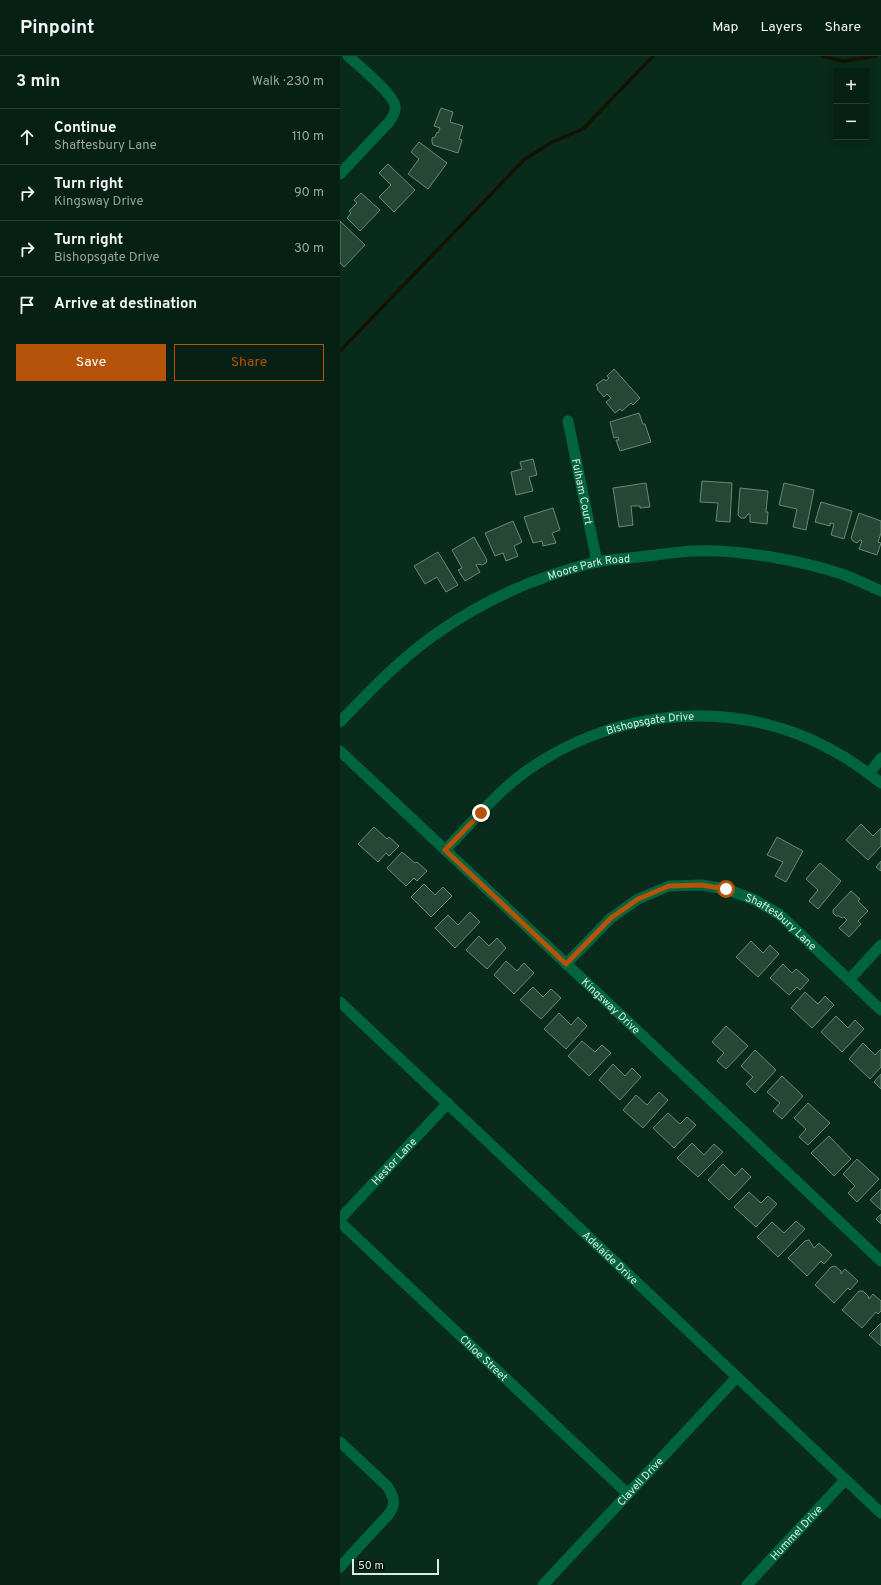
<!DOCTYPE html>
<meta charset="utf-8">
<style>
:root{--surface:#072014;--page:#152d22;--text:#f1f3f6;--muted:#98a3a0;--line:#283e34;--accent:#b45309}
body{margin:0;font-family:Overpass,sans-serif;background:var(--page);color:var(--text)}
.controls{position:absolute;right:12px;top:12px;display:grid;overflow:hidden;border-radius:0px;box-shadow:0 2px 10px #0003}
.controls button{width:36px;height:36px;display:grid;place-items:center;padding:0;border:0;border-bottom:1px solid var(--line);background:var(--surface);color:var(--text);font:20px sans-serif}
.scale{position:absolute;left:12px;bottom:10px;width:87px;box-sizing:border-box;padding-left:4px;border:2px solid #daede1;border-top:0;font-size:11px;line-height:14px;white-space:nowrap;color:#daede1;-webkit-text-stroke:3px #041109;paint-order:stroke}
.stop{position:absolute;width:12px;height:12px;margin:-9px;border:3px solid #b45309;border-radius:50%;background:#fff}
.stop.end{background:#b45309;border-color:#fff;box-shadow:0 1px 4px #0008}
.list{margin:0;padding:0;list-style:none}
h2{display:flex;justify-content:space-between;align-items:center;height:52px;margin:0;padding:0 16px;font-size:17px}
h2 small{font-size:13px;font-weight:400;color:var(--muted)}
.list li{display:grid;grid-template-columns:26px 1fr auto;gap:12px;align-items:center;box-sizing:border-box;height:56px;padding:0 16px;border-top:1px solid var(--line)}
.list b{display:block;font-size:15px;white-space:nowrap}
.list p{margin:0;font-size:13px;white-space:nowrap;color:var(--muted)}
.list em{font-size:13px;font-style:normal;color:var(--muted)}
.actions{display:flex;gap:8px;padding:12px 16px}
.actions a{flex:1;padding:9px 0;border:1px solid var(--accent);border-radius:0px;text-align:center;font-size:14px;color:var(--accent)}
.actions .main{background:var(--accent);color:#fff}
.icon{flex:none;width:22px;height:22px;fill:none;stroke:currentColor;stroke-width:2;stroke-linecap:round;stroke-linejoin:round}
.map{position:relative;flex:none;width:541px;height:1529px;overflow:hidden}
header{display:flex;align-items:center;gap:24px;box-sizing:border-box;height:56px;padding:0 20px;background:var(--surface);border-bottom:1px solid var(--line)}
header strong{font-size:19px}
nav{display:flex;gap:22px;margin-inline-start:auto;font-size:14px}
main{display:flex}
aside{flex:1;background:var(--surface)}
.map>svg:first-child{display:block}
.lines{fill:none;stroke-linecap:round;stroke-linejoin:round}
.stream{stroke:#161202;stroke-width:3.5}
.building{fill:#264735;stroke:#678a76}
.street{stroke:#00643e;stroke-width:11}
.route{stroke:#b45309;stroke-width:5}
.labels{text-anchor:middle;stroke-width:3;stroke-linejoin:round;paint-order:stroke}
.street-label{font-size:11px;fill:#daede1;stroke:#041109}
</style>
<header>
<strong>Pinpoint</strong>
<nav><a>Map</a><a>Layers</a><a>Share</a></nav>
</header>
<main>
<aside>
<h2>3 min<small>Walk · 230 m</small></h2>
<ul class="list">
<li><svg class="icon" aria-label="ahead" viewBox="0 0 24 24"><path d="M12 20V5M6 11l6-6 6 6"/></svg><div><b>Continue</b><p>Shaftesbury Lane</p></div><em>110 m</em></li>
<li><svg class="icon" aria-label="right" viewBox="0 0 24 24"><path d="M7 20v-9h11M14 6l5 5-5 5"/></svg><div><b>Turn right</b><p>Kingsway Drive</p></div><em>90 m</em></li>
<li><svg class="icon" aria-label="right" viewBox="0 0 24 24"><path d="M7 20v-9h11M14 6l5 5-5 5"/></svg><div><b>Turn right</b><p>Bishopsgate Drive</p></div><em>30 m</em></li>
<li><svg class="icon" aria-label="arrive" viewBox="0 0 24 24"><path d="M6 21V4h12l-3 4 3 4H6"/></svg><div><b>Arrive at destination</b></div></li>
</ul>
<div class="actions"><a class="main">Save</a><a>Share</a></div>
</aside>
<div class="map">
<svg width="541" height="1529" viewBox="0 0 541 1529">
<rect width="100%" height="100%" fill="#092b1b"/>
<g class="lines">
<g class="stream">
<path d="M482 0 503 5 536 0"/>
<path d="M0 295 185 103 212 86 243 73 313 0"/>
</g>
</g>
<g class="building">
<path d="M101 52 113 56 110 66 123 70 119 83 122 84 118 97 93 89 92 86V82L95 81 97 76 98 77 100 72 94 70Z"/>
<path d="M79 86 107 107 88 133 68 118 79 103 71 96Z"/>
<path d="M48 108 75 134 54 156 39 141 51 129 39 117Z"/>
<path d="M21 137 40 154 20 175 7 162 11 157 9 155 17 147 14 144Z"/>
<path d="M0 165 25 189 4 211 0 207Z"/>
<path d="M274 313 300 342 293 349 291 347 282 355 280 353 275 357 266 346 271 342 267 338 264 341 257 333 258 332 256 329 264 323 266 325 269 322 267 320Z"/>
<path d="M299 357 303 368H305L311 386 280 395 276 384H279L278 381 274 382 270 366Z"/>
<path d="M193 403 197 419 189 421 193 435 176 439 171 416 182 413 180 406Z"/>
<path d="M362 425 392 427 390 466 376 465 378 447 360 446Z"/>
<path d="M306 427 310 451 300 452V450H291L293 469 279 471 273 432Z"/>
<path d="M444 427 474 434 466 474 453 471 457 453 439 449Z"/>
<path d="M400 432 428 435 426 456H428L427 468 410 466V458H408L405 462H401L398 459Z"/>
<path d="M481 446 512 455 504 483 491 479 494 468 490 467V470L475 466Z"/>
<path d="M213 452 220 474 212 477 216 487 203 490 202 485 193 487 184 461Z"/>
<path d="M519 457 541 465V477L538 486 541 487 537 499 519 493 522 485 520 484 517 487 513 485 511 482Z"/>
<path d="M173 465 182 486 174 490 178 500 166 505 163 497 155 500 145 477Z"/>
<path d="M134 481 147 504 146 507 142 509 138 508 136 509 140 516 125 525 118 514 122 512 112 494Z"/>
<path d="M98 496 118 529 106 536 97 521 85 528 74 510Z"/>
<path d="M521 768 533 780 541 772V790L528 804 506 784Z"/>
<path d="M34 771 47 783 49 781 59 790 49 800 46 797 38 806 18 788Z"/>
<path d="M437 781 463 795 446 826 435 820 443 806 427 799Z"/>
<path d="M62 796 75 807 77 806 87 815 77 825 74 822 66 830 47 812Z"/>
<path d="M541 805V815L536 811Z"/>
<path d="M480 807 501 825 478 853 469 845 478 834 466 823Z"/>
<path d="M84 828 95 839 103 831 112 840 91 861 71 841Z"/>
<path d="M511 835 520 843 518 845 528 855 518 865 521 868 509 881 499 872 507 864 504 861 502 862 499 860H496L493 857V854Z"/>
<path d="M130 856 140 866 115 892 95 872 108 859 118 869Z"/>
<path d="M139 880 149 890 157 882 166 892 147 913 126 894Z"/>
<path d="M411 885 423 897 430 889 439 898 418 921 396 901Z"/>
<path d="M166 905 177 915 184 907 194 917 174 938 154 919Z"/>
<path d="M443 908 452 917 456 913 469 924 460 934 457 931 449 939 430 922Z"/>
<path d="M193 931 203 941 211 933 221 942 201 963 180 944Z"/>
<path d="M465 936 478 948 485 940 494 949 472 972 451 952Z"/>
<path d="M219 957 231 969 238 961 247 970 226 993 204 973Z"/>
<path d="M496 960 508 972 515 964 524 973 502 996 481 976Z"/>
<path d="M386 970 408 990 386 1013 377 1005 384 997 372 986Z"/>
<path d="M242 985 255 996 262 989 271 997 249 1020 228 1000Z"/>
<path d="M523 987 535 999 541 993V1011L530 1023 509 1003Z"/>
<path d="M415 994 436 1014 415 1037 406 1028 413 1021 401 1010Z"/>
<path d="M273 1008 285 1020 292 1012 301 1021 280 1044 259 1024Z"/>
<path d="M541 1018V1033L534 1026Z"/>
<path d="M442 1020 463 1040 442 1063 433 1055 440 1047 427 1036Z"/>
<path d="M319 1036 328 1044 303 1072 283 1054 296 1039 307 1049Z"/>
<path d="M468 1047 490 1067 468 1089 459 1081 466 1073 454 1062Z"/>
<path d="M328 1057 340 1068 347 1061 356 1069 334 1092 313 1072Z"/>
<path d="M489 1080 511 1103 494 1120 471 1097Z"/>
<path d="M352 1087 364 1099 374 1088 383 1096 358 1121 337 1102Z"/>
<path d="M517 1103 539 1123 517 1146 508 1137 515 1130 503 1118Z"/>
<path d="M383 1108 395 1120 402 1112 411 1121 389 1144 368 1124Z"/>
<path d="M541 1133V1154L530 1144Z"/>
<path d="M409 1136 421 1147 428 1140 437 1148 416 1171 394 1151Z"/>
<path d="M541 1158V1168L536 1163Z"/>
<path d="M456 1165 465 1173 438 1201 417 1181 432 1166 444 1177Z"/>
<path d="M469 1184 474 1192 479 1187 492 1199 484 1208 481 1205 467 1220 448 1202 465 1185Z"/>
<path d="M495 1210 501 1215V1218L505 1213 518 1225 510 1234 508 1232 494 1247 475 1229 491 1211Z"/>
<path d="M519 1235H523L528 1240 529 1243 533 1238 541 1245V1255L538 1258 536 1256 522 1272 502 1254Z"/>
<path d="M541 1267V1290L529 1279Z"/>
</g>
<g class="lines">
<g class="street">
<path d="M0 118 49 66C52 62 56 56 55 51 55 39 18 9 8 0"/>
<path id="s1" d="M228 365 257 506"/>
<path id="s2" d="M0 666C29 636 58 605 93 580 139 547 193 522 248 508 264 503 282 503 299 501 317 499 335 496 353 495 398 493 459 504 502 518 515 523 528 529 541 535"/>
<path id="s3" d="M0 695C180 865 362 1034 541 1205"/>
<path d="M529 718 541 702"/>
<path id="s4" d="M105 794C131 768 155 738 185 716 263 660 365 644 455 677 487 689 515 706 541 727"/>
<path id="s5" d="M226 908 271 862 298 843 329 830 361 829 386 833 415 844 439 858 541 954"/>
<path d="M509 924 541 889"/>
<path id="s6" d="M0 946 541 1457"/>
<path id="s7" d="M0 1163 108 1047"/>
<path id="s8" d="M0 1166 288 1438"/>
<path d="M0 1386 47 1430C54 1441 57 1448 48 1459L0 1511"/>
<path id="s9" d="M203 1529 397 1321"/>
<path id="s10" d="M407 1529 505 1424"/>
</g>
</g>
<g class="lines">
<path class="route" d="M141 757 105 794 226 908 271 862 298 843 329 830 361 829 386 833"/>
</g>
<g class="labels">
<g class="street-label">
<text dy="4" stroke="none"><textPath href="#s1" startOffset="72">Fulham Court</textPath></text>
<text dy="4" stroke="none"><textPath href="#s2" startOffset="299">Moore Park Road</textPath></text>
<text dy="4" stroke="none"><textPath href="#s4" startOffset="248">Bishopsgate Drive</textPath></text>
<text dy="4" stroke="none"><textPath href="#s5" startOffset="253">Shaftesbury Lane</textPath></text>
<text dy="4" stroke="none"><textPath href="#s3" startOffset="372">Kingsway Drive</textPath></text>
<text dy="4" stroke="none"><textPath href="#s7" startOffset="79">Hestor Lane</textPath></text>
<text dy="4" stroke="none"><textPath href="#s6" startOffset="372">Adelaide Drive</textPath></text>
<text dy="4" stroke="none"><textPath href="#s8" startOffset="198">Chloe Street</textPath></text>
<text dy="4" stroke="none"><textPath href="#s9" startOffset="142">Clavell Drive</textPath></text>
<text dy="4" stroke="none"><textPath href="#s10" startOffset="72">Hummel Drive</textPath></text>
</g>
</g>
</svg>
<div class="controls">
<button>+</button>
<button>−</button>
</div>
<div class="scale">50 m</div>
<div class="stop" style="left:386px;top:833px"></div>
<div class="stop end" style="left:141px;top:757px"></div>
</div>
</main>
